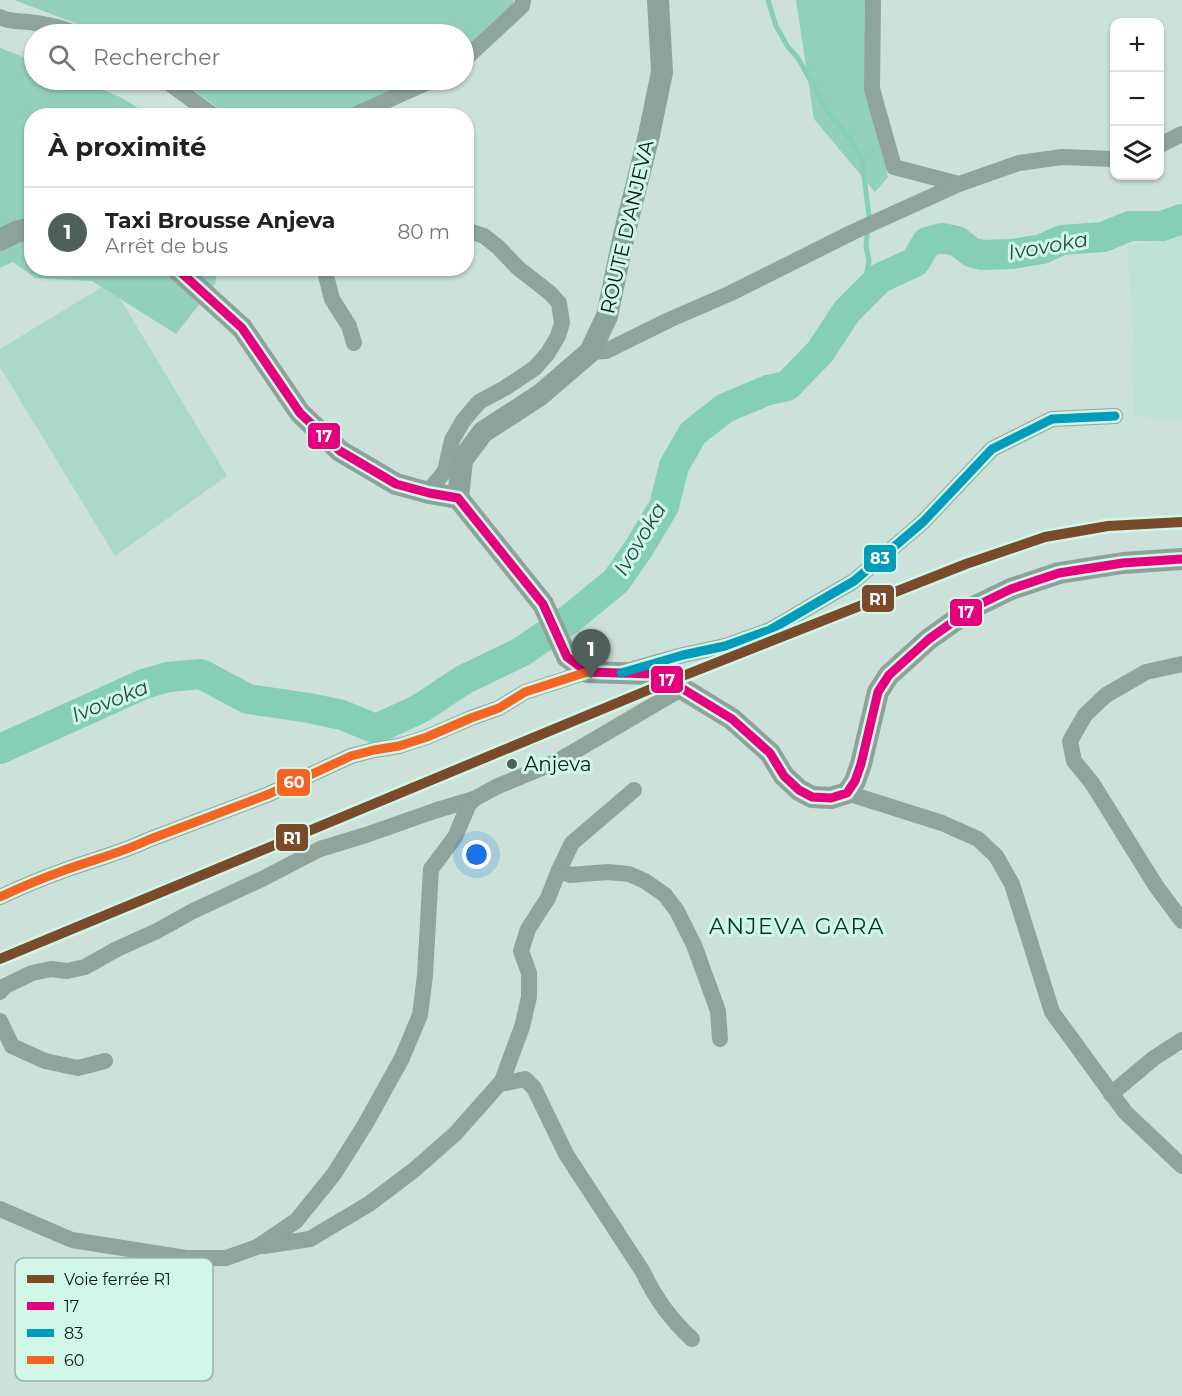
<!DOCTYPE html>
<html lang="fr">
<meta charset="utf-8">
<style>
:root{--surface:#fff;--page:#f2f2f2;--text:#222;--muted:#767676;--line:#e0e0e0;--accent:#4f605a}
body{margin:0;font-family:Montserrat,sans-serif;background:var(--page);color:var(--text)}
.controls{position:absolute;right:18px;top:18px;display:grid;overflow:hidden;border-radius:12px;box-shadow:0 2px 4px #0004}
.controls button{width:54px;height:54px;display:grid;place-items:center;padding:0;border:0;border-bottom:2px solid var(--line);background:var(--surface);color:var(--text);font:30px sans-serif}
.you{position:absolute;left:477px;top:855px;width:21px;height:21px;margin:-15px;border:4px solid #fff;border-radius:50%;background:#1a73e8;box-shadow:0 0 0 9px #1a73e833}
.badge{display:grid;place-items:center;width:39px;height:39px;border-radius:50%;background:var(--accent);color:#fff;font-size:20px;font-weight:700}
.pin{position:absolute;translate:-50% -50px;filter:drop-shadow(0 2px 3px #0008)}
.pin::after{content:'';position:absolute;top:32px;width:21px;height:18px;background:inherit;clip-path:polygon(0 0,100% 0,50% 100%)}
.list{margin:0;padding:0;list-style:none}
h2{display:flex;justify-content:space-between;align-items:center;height:78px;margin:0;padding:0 24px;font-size:26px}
h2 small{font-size:20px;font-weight:400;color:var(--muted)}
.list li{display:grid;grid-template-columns:39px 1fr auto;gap:18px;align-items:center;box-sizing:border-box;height:90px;padding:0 24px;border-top:2px solid var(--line)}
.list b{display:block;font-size:22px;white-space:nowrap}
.list p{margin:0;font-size:20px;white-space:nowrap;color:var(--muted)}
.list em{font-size:20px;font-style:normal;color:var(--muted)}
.icon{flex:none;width:33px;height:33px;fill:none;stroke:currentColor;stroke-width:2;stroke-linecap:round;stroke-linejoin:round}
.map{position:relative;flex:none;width:1182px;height:1396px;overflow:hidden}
.search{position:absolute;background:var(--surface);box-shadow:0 2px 4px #0004;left:24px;top:24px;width:450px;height:66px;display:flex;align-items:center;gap:15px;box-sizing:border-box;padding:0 21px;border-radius:33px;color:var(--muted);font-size:22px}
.panel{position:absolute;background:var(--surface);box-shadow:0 2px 4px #0004;left:24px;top:108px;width:450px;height:168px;border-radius:24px}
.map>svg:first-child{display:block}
.built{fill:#bfe2d4}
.green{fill:#abd9c7}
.forest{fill:#92d0ba}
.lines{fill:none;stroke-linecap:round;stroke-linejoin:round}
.stream{stroke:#85cfb5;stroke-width:5}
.river{stroke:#85cfb5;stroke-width:30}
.street{stroke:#8fa59c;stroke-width:16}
.secondary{stroke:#8ca39b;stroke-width:22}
.bus-1-casing{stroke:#d0f7e7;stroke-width:14}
.bus-2-casing{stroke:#d0f7e7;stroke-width:14}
.bus-3-casing{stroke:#d0f7e7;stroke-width:14}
.bus-1{stroke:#e5007d;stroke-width:9}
.bus-2{stroke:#019bbc;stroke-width:9}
.bus-3{stroke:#f26522;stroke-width:9}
.rail-1-casing{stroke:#d0f7e7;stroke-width:15}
.rail-1{stroke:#7a4b2a;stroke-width:10}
.poi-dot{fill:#4f605a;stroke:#d0f7e7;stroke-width:2}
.labels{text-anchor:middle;stroke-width:6;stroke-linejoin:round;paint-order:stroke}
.street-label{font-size:20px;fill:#0c1a15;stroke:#d0f7e7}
.poi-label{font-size:20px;fill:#0c1a15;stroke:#d0f7e7;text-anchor:start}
.water-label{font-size:21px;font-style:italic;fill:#244e3f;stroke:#d0f7e7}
.quarter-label{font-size:22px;letter-spacing:1.5px;fill:#003626;stroke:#d0f7e7}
.key{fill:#d0f7e7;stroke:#95b5a8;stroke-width:1.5}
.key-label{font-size:16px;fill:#0c1a15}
.line-badge{stroke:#d0f7e7;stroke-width:2}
.badge-label{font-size:16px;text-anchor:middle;font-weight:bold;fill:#fff}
</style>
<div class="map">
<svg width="1182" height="1396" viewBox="0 0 1182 1396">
<rect width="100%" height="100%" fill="#cce1d9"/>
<path class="built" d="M1182 236V421L1134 416 1132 352 1134 335 1127 246Z"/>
<path class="green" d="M110 282 227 476 115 556 0 367V349Z"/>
<g class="forest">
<path d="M14 0H513V4L464 51V34H104Z"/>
<path d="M796 0H865L869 103 888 177 875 192 814 119Z"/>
<path d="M0 48 34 61V80H79L120 97 150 115 32 116V268L218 269 215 284 176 334 92 281 35 278 13 262 0 268Z"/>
<path d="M179 80H412L347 116 228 115Z"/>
</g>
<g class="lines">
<path class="stream" d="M768 0 776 26 788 47 798 58 828 112 851 140 862 160 869 216 866 246 869 261 863 295"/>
<path class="river" d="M0 749 144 684 168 677 201 674 248 699 309 708 342 715 376 729 421 708 463 680 521 652 571 618 616 581 639 548 664 506 674 466 693 433 725 408 768 390 787 386 820 352 847 311 880 278 915 262 927 242 942 238 957 241 971 252 982 255 1012 254 1042 249 1062 240 1103 237 1130 226H1162L1182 219"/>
<g class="street">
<path d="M873 0 872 89 894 167 959 184 1019 163 1062 157 1114 159"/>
<path d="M0 17C9 22 19 21 29 22 46 24 63 28 78 34"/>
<path d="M464 60 522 6 523 0"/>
<path d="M165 80 214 116"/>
<path d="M352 116 433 80"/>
<path d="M1160 145 1182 134"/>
<path d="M324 268 332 299 349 326 354 343"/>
<path d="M590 352 606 351 669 320 731 293 853 232 959 184"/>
<path d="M426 492 432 487 445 471 452 440 463 421 479 402 505 388 535 368 548 353 558 336 562 323 559 303 550 293 518 268 498 247 484 236 466 230"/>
<path d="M1182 664 1146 672 1106 695 1085 715 1070 741 1074 761 1092 783 1156 886 1182 921"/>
<path d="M633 669 683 655 725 646 770 630 854 581 923 522 992 449 1052 419 1115 416"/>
<path d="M847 793 942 823 978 839 996 856 1012 884 1052 1012 1125 1112 1182 1166"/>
<path d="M559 870 570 875 608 872 629 874 645 881 665 895 677 911 694 945 718 1011 720 1039"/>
<path d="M0 897C21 887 43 878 65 870 92 860 121 853 148 840L269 794 351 756 374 750 399 746 427 737 471 718 499 708 525 692 587 672"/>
<path d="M0 992 5 986 32 973 51 969 67 971 85 967 117 949 157 931 193 911 262 879 320 849 366 835 437 810 474 799"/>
<path d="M0 1021 12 1046 45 1061 78 1068 105 1061"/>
<path d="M502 1081 506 1083 525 1079 534 1088 566 1154 643 1272C655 1298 671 1320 692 1339"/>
<path d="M1111 1094 1154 1058 1182 1040"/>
<path d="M0 1209 72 1240 186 1258H226L257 1247 296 1221 334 1174 366 1123 402 1058 420 1015 425 975 431 869 455 837 469 804 474 799 496 787 558 761 681 689"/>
<path d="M264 1246 310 1239 369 1204 414 1170 455 1134 502 1081 522 1027 529 997V973L521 951 528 929 548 898 559 870 572 843 634 790"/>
</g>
<g class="secondary">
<path d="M0 240 16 232 32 228"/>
<path d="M176 268 242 328 300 413 340 451 396 484 429 493 458 498 543 604 567 657 587 672 653 674 670 681 732 719 770 753 784 776 799 790 812 797 831 798 847 793 855 781 861 764 878 692 889 675 929 639 974 607 1011 589 1059 573 1123 563 1182 559"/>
<path d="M458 498 462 460 483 432 540 395 590 352 607 316 624 235 649 135 662 72 658 0"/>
</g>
<g class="bus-1-casing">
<path id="bus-1" d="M176 268 242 328 300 413 340 451 396 484 429 493 458 498 543 604 567 657 587 672 653 674 670 681 732 719 770 753 784 776 799 790 812 797 831 798 847 793 855 781 861 764 878 692 889 675 929 639 974 607 1011 589 1059 573 1123 563 1182 559"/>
</g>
<g class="bus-2-casing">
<path id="bus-2" d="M621 673 683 655 725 646 770 630 854 581 923 522 992 449 1052 419 1115 416"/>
</g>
<g class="bus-3-casing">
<path id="bus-3" d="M0 897C21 887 43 878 65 870 92 860 121 853 148 840L269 794 351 756 374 750 399 746 427 737 471 718 499 708 525 692 587 672"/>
</g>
<use href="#bus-1" class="bus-1"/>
<use href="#bus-2" class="bus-2"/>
<use href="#bus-3" class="bus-3"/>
<g class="rail-1-casing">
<path id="rail-1" d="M0 959 670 681 966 564 1045 537 1108 526 1182 522"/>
</g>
<use href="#rail-1" class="rail-1"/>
</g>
<circle class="poi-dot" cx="512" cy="764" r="6"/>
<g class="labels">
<g class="street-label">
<text transform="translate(627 227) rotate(-77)" y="7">ROUTE D'ANJEVA</text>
</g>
<g class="poi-label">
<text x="524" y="771">Anjeva</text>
</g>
<g class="water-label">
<text transform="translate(1048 246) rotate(-10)" y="7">Ivovoka</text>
<text transform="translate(640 539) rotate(-59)" y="7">Ivovoka</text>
<text transform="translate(110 701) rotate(-22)" y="7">Ivovoka</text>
</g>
<g class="quarter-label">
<text x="797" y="934">ANJEVA GARA</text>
</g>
</g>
<rect x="15" y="1258" width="198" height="123" rx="9" class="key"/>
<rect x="27" y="1275" width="27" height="8" fill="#7a4b2a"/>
<rect x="27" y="1302" width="27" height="8" fill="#e5007d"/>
<rect x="27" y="1329" width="27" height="8" fill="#019bbc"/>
<rect x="27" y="1356" width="27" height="8" fill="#f26522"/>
<g class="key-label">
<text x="64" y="1285">Voie ferrée R1</text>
<text x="64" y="1312">17</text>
<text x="64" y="1339">83</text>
<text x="64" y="1366">60</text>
</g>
<g class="line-badge">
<rect x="307" y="422" width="34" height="28" rx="6" fill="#e5007d"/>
<rect x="863" y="544" width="34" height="29" rx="6" fill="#019bbc"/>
<rect x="861" y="584" width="34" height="29" rx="6" fill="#7a4b2a"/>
<rect x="949" y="598" width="34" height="29" rx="6" fill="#e5007d"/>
<rect x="650" y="665" width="34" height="29" rx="6" fill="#e5007d"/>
<rect x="276" y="768" width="35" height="29" rx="6" fill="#f26522"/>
<rect x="275" y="823" width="34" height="29" rx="6" fill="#7a4b2a"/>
</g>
<g class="badge-label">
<text x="324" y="442">17</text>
<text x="880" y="564">83</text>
<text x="878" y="605">R1</text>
<text x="966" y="618">17</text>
<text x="667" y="686">17</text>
<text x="294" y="788">60</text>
<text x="292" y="844">R1</text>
</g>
</svg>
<div class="controls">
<button>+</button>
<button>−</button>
<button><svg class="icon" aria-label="layers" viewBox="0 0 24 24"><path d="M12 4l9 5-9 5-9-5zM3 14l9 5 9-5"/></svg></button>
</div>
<div class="you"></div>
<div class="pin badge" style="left:591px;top:679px">1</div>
<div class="search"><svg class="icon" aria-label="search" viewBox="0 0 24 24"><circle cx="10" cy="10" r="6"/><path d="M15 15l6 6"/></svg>Rechercher</div>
<section class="panel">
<h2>À proximité<small></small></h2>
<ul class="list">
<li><span class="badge">1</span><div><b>Taxi Brousse Anjeva</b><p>Arrêt de bus</p></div><em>80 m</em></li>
</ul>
</section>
</div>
